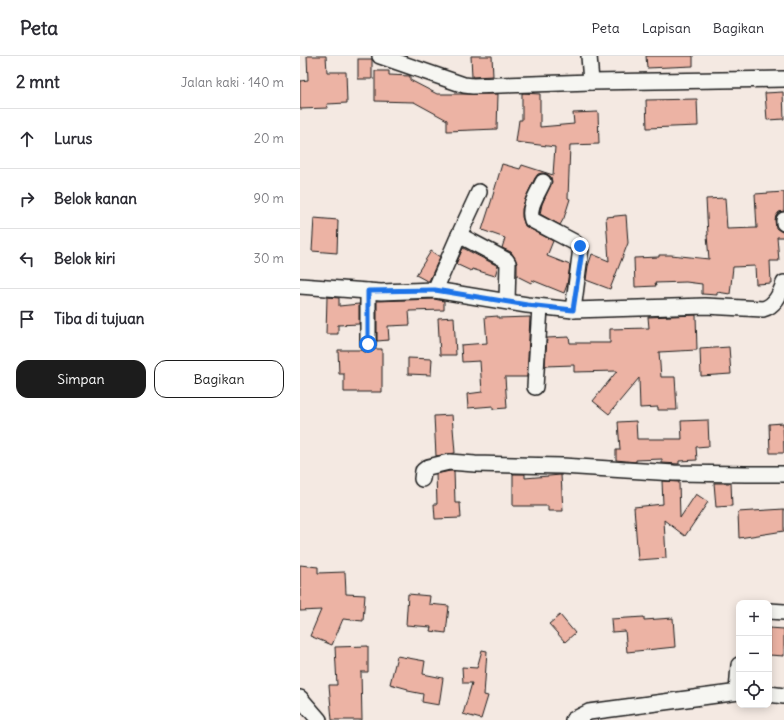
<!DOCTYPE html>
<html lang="id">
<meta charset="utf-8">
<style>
:root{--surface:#fff;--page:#f7f7f7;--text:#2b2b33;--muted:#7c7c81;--line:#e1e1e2;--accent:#1c1c1c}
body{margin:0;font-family:Delius,sans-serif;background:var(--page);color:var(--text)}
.controls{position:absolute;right:12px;bottom:12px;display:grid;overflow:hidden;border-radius:8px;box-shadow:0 2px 10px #0003}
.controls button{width:36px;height:36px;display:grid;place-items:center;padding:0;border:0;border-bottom:1px solid var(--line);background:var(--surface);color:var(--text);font:20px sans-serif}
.stop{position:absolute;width:12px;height:12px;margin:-9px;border:3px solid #1a73e8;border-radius:50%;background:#fff}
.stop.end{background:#1a73e8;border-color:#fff;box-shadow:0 1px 4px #0008}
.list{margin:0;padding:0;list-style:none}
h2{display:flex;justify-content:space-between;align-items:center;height:52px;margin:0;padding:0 16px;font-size:17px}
h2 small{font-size:13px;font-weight:400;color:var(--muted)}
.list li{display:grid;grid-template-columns:26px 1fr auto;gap:12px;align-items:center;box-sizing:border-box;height:60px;padding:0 16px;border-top:1px solid var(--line)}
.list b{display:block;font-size:15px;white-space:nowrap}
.list em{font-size:13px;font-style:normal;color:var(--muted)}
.actions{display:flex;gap:8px;padding:12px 16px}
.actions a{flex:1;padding:9px 0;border:1px solid var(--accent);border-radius:12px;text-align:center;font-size:14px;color:var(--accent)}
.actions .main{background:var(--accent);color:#fff}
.icon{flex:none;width:22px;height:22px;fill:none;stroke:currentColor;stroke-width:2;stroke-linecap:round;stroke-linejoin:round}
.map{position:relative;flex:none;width:484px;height:664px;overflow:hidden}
header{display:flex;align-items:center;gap:24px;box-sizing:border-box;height:56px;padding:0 20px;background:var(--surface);border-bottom:1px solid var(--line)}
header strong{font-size:19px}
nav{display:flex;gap:22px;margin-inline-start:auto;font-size:14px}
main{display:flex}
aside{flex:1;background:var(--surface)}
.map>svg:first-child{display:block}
.building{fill:#ecb3a4;stroke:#1c1c1c}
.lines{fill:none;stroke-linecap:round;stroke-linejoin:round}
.minor-casing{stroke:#1c1c1c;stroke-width:18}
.minor{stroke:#f6f6f2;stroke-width:15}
.route{stroke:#1a73e8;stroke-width:5}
</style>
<header>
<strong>Peta</strong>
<nav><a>Peta</a><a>Lapisan</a><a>Bagikan</a></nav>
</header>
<main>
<aside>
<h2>2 mnt<small>Jalan kaki · 140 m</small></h2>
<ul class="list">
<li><svg class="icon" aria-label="ahead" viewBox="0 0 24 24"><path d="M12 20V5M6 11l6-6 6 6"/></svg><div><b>Lurus</b></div><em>20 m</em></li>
<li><svg class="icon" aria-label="right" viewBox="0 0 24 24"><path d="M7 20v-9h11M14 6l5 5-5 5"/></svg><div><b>Belok kanan</b></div><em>90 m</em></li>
<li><svg class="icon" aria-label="left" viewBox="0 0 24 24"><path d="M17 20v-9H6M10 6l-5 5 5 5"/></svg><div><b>Belok kiri</b></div><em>30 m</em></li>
<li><svg class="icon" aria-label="arrive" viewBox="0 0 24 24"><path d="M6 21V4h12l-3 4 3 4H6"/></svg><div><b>Tiba di tujuan</b></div></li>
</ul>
<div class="actions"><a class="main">Simpan</a><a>Bagikan</a></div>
</aside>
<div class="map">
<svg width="484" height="664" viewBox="0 0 484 664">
<rect width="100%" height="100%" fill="#f4e9e2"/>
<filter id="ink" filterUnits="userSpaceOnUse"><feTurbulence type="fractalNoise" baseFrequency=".025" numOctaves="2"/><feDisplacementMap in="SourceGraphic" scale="8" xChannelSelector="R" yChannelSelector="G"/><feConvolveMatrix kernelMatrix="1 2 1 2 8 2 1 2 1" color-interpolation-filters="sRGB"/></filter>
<g filter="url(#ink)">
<g class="building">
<path d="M7 0H26L27 16H46L47 47 27 48 28 52 0 53V25L8 24Z"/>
<path d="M171 0H192L193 20 172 21Z"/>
<path d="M346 0H393V10L347 12Z"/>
<rect x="58" y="3" width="14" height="20"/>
<path d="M75 15H89V19L110 20V24L137 38H198L197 73 147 75V64L114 46 75 45Z"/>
<path d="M483 36 484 63 467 64 465 37Z"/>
<path d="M222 37 240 38V71L274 68 273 57 298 56 299 88 270 89 268 142 270 143 264 162 260 169 240 158 242 148 252 126 251 121 247 118 242 117 238 118 235 122 226 141 222 153V161L225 170 253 185 247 200 270 209 267 229 264 237 232 224 231 227 217 220V207L215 202 211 196 202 192 205 182 182 174 191 146 202 108 220 113 222 109 253 119 255 91 216 86 219 64H222Z"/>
<path d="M397 43 398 70 347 72 346 44Z"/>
<path d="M484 136V155L479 156 476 160 475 164 476 172 480 175 484 176V181H477L479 205H470L471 227 456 228 455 210 433 211 430 238 417 236V239L402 238V228L386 226 355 227 356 230 335 231 334 202 359 201V199H371L409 203 407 179H408L406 143 425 142 427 173 457 172 455 138Z"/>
<path d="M326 159 328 187 310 233 286 224 288 210 292 198 309 205 306 161Z"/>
<path d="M14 162 38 164 37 197 12 195Z"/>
<path d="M163 192 198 210 195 220 172 213 171 215 156 208Z"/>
<path d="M131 195 140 201 129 225H127L116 219Z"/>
<path d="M27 241 39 242V250L59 248V268L38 269V278H26Z"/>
<path d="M134 243 144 245V254L109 255 110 269 88 270 89 284 77 285V245Z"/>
<path d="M396 259 397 294 359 296 361 321H375L377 354H358V351L340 352 339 322 309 358 293 345 317 315 274 316V309L245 310 247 282 269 281 270 287H310V273L349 272 348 261Z"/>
<path d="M198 260V262L230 261 227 321H205L207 352 193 353V350L168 352 167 338 182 336 180 305 162 306 161 289 187 287 185 261Z"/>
<path d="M154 261 156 299H140L138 262Z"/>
<path d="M429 291 431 318 401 320 400 293Z"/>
<path d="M75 293H82V336H44V318H39L38 294H62L68 297Z"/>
<path d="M108 302 132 303 131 319 108 318Z"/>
<path d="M152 359 155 397 136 400 134 360Z"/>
<path d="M408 364 409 390 396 391 397 404 379 405V408L362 407V403L336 404V406L316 404V394H320L318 366 336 365 337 383H382L381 365Z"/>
<path d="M483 367 484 397H470L469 368Z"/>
<path d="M150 415H154L155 447H160L161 462 135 463 134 448H137L136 418Z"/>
<path d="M213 418H225V422L261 419 263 455H248V450H213Z"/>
<path d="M362 425 379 426 380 462 396 438 408 446 385 480 364 464 366 502 338 504 334 451 363 448Z"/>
<path d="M414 427H431L432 450 416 451Z"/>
<path d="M484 453V475L439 482 438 456Z"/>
<path d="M0 509 18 511V517L45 516 46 538 65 539 63 565 43 563 32 589 10 580 21 554 0 555Z"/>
<path d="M108 538 130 540 129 548 149 550 146 577 130 575 131 571 106 569Z"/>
<path d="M260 559 275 577 265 586 249 568Z"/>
<path d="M344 561V564L373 562 375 591 327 596 325 575 312 576 311 563Z"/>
<path d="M469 572 484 573V600L469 599Z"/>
<path d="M68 590V616H61L62 664H32L29 629H37L35 591Z"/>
<path d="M182 594 187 595 184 639 188 640 181 663 163 658 172 627H163L162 611 177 612Z"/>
<path d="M97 600 125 605 123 618 143 622 139 649 122 646 123 638 108 635V633L90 628Z"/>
</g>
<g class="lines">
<g class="minor-casing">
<g id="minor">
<path d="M80 0 164 29 173 30 291 26 484 23"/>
<path d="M289 0 291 26"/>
<path d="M243 126C238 137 227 152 232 164L274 186 281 192 273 254"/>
<path d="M484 164V167"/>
<path d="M159 179 206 204 208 207 207 245"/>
<path d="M0 230 81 236 135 234 227 249 273 254 405 250 463 253C475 250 480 238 484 227"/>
<path d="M135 234 159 179 179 136"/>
<path d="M68 288V235"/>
<path d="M235 331 240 251"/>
<path d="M122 423 123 415 128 411 149 406 175 408 262 410 374 417 446 418H484"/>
<path d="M469 555 484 556"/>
<path d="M437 636 439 609"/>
<path d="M469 638 484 640"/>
<path d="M0 642 19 664"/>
<path d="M273 664 289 656 439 636"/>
</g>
</g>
<use href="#minor" class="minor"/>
</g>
</g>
<g class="lines" filter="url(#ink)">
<path class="route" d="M68 288V235L135 234 227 249 273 254 282 195 280 190"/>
</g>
</svg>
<div class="controls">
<button>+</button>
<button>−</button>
<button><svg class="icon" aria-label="locate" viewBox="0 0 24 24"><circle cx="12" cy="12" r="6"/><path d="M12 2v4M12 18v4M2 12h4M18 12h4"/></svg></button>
</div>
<div class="stop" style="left:68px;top:288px"></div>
<div class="stop end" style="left:280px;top:190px"></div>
</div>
</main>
